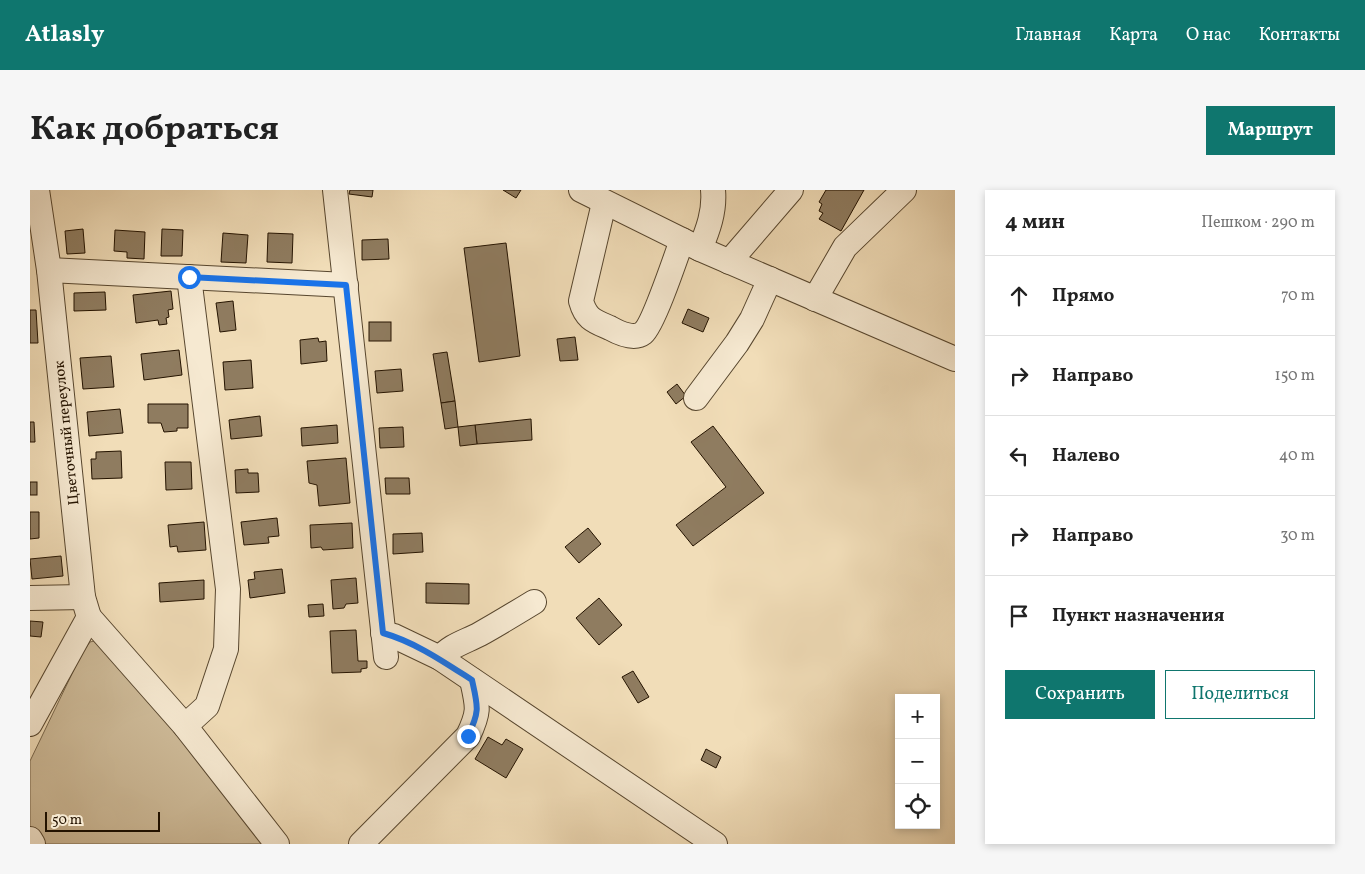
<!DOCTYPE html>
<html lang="ru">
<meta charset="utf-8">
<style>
:root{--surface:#fff;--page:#f6f6f6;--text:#222;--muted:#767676;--line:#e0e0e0;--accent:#0f766e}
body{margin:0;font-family:Vollkorn,serif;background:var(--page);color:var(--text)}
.controls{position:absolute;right:15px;bottom:15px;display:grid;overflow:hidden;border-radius:0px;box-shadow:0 2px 8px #0003}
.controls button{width:45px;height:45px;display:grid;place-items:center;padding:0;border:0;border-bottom:1px solid var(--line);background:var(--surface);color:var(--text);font:25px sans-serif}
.scale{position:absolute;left:15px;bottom:12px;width:115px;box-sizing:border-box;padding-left:5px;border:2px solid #241300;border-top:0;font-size:14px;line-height:18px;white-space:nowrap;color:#241300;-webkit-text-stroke:4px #f6e9d1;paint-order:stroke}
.stop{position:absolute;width:15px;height:15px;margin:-11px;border:4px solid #1a73e8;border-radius:50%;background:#fff}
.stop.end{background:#1a73e8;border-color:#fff;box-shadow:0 1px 5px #0008}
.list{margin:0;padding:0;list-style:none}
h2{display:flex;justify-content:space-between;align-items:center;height:65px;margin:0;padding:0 20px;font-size:21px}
h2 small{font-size:16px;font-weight:400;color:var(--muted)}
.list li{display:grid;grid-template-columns:32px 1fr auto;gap:15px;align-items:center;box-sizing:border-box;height:80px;padding:0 20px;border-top:1px solid var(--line)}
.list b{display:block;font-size:19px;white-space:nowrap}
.list em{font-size:16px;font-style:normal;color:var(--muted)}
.actions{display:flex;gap:10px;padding:15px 20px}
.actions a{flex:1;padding:11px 0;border:1px solid var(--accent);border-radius:0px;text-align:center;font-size:18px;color:var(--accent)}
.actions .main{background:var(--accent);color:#fff}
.icon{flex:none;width:28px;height:28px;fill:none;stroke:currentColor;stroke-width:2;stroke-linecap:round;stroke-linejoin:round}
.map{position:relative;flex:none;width:925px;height:654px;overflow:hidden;border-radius:0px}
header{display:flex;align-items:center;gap:30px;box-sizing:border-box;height:70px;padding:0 25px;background:var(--accent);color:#fff}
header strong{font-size:24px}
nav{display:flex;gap:28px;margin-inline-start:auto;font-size:18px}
.intro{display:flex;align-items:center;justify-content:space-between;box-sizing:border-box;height:120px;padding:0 30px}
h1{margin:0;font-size:35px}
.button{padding:12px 22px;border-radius:0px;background:var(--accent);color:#fff;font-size:18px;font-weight:700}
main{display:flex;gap:30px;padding:0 30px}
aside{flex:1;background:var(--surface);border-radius:0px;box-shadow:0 2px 8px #0003}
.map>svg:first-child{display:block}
.green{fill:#cebb99;stroke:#79674c}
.building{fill:#8f7c60;stroke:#241300}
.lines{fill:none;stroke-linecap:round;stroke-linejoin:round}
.minor-casing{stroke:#57462e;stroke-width:26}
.minor{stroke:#f6e9d1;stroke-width:24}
.route{stroke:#1a73e8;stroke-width:6}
.labels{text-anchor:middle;stroke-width:4;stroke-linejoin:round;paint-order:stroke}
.street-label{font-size:15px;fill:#241300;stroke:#f6e9d1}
</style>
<header>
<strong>Atlasly</strong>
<nav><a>Главная</a><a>Карта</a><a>О нас</a><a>Контакты</a></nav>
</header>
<div class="intro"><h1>Как добраться</h1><a class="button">Маршрут</a></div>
<main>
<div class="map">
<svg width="925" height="654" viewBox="0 0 925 654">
<rect width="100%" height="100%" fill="#f1ddb8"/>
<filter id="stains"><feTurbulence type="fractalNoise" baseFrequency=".004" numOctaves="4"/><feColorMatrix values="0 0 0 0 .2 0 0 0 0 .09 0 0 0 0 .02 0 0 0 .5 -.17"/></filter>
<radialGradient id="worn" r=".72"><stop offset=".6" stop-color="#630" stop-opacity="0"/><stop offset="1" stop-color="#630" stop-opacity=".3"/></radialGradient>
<path class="green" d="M68 450 77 456 233 654H0V571L52 463 60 452Z"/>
<g class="building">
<path d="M320 0H343L342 7 319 4Z"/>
<path d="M473 0H491L486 8Z"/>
<path d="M796 0H834L811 41 789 29 793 23 789 21 792 14 789 12Z"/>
<path d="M53 39 55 63 37 64 35 41Z"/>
<path d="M132 39 153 40 152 66H131Z"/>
<path d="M85 40 115 42 114 69 97 68V62L84 61Z"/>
<path d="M193 43 218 45 216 73 191 72Z"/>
<path d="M238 43 263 44 262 73 237 72Z"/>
<path d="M358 49 359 69 332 70V50Z"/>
<path d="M476 53 490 166 449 172 434 58Z"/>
<path d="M141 101 143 119 138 120 139 127 136 128 137 134 129 135 128 130 106 133 103 105Z"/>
<path d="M75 102 76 120 44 121V103Z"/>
<path d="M203 111 206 140 190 142 186 113Z"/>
<path d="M658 119 679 128 673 142 652 133Z"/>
<path d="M0 120H6L8 153H0Z"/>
<rect x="339" y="132" width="22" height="19"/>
<path d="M545 147 548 170 530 171 527 149Z"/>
<path d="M288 148 289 152 296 151 297 171 271 174 270 150Z"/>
<path d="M149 160 152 185 114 190 111 164Z"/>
<path d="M417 162 425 211 411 213 403 164Z"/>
<path d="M81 166 84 197 53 199 50 168Z"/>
<path d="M221 170 223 198 195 200 193 172Z"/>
<path d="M371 179 373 201 347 203 345 181Z"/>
<path d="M647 194 656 206 646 214 637 202Z"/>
<path d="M425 211 428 237 415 239 411 213Z"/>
<path d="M118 214H158V238H147V241L134 242 131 233H118Z"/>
<path d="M90 219 93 243 59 246 57 222Z"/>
<path d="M230 226 232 246 201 249 199 230Z"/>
<path d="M501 229 502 250 447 254 445 235Z"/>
<path d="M0 232H4L5 252H0Z"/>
<path d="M307 235 308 253 272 256 271 238Z"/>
<path d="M445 235 447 254 430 256 428 237Z"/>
<path d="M683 236 734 303 663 356 646 335 696 297 661 252Z"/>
<path d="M373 237 374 257 350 258 349 238Z"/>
<path d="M91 261 92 288 62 289 61 269H66V262Z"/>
<path d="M316 268 320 313 289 316 287 295 279 293 277 271Z"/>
<path d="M135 272H161L162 299 136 300Z"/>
<path d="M218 279V283H228L229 302 206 303 205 280Z"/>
<path d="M355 288H379L380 304H356Z"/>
<rect x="0" y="292" width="7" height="13"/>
<path d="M0 322H9V348L0 349Z"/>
<path d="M247 328 249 346 238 347 239 353 214 355 211 332Z"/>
<path d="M174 332 176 360 148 362 147 356 140 357 138 335Z"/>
<path d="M322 333 323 358 293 360 291 357 281 358 280 335Z"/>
<path d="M558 338 571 354 549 373 535 357Z"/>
<path d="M392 343 393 362 363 364V344Z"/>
<path d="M31 366 33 386 2 389 0 369Z"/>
<path d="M252 379 255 403 220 408 218 390 225 389 224 382Z"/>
<path d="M326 388 328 413 316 414 314 418 303 419 301 390Z"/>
<path d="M174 390V409L130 412 129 393Z"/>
<path d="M396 393 439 394V414L396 413Z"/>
<path d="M569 408 592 435 569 455 546 428Z"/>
<path d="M293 414 294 426 279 427 278 415Z"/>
<path d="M0 431 13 432 11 447 0 446Z"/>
<path d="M326 440 328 471H337V478L331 479V482L302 483 300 441Z"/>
<path d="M603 481 619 507 608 513 592 487Z"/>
<path d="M458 547 472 555 476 549 493 559 476 588 445 569Z"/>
<path d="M676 559 691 567 686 578 671 570Z"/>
</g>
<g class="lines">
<g class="minor-casing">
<g id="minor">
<path d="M305 0 356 467"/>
<path d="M551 0 670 59 925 169"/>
<path d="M574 13 551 111C556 129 564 131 580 138 589 143 604 150 613 143 623 135 646 67 652 50"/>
<path d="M670 59C678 40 685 21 683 0"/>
<path d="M699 72 761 0"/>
<path d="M19 80 316 95"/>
<path d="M785 109 815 57 874 0"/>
<path d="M666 208 707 153 722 129 740 89"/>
<path d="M0 408 53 407"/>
<path d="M59 427 155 536 247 654"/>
<path d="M353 443 364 446 410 468 685 654"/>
<path d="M410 468C421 455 435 452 450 444 468 434 486 423 504 412"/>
<path d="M0 534 59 427 53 407 19 80 7 0"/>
<path d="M155 536 177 516 196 459 198 399 159 87"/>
<path d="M0 649 3 654"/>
<path d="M331 654 438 546C450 521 448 517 442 490"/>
</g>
</g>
<use href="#minor" class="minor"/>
</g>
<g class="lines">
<path class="route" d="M159 87 316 95 353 443C385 452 414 472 442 490 448 517 450 521 438 546"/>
</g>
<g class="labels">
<g class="street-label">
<text transform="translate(36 243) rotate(-96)" y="5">Цветочный переулок</text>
</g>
</g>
<rect width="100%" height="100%" filter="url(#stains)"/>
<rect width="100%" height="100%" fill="url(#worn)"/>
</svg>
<div class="controls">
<button>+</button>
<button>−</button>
<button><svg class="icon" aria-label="locate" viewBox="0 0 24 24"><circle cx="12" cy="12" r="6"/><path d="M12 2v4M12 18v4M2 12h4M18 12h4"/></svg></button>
</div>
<div class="scale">50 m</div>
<div class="stop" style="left:159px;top:87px"></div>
<div class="stop end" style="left:438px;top:546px"></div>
</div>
<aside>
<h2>4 мин<small>Пешком · 290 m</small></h2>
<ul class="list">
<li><svg class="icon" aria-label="ahead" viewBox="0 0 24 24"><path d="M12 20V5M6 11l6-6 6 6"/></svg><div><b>Прямо</b></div><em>70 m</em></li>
<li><svg class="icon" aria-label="right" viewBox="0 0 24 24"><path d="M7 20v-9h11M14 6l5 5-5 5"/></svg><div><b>Направо</b></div><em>150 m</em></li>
<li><svg class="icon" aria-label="left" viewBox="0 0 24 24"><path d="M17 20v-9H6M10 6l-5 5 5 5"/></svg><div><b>Налево</b></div><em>40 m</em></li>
<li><svg class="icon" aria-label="right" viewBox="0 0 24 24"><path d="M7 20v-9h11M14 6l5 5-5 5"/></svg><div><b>Направо</b></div><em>30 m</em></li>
<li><svg class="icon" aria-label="arrive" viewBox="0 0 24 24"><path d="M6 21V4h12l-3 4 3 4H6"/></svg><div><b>Пункт назначения</b></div></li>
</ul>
<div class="actions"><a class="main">Сохранить</a><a>Поделиться</a></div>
</aside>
</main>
